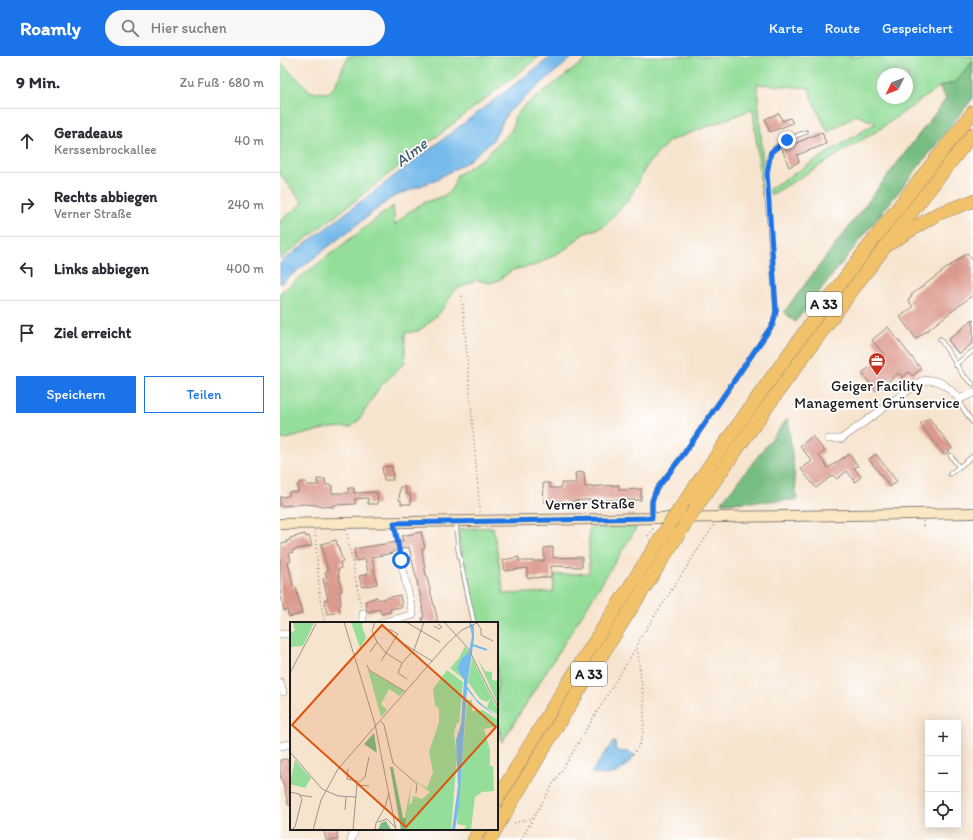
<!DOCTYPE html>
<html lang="de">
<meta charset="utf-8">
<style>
:root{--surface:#fff;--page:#f7f7f7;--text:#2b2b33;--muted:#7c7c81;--line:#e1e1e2;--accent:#1a73e8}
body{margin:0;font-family:Itim,sans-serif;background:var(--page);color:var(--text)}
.controls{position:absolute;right:12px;bottom:12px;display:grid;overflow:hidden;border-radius:0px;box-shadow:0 2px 10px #0003}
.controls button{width:36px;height:36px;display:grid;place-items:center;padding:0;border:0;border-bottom:1px solid var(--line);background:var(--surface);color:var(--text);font:20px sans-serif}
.compass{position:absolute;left:597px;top:12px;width:36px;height:36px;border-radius:50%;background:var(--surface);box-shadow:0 2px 10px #0003;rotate:228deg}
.stop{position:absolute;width:12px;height:12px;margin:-9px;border:3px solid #1a73e8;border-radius:50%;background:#fff}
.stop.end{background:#1a73e8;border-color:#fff;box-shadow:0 1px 4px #0008}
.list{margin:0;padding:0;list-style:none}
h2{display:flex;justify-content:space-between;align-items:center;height:52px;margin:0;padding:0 16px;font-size:17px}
h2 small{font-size:13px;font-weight:400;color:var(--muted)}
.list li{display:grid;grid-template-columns:26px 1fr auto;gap:12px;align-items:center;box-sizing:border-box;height:64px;padding:0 16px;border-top:1px solid var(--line)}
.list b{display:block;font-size:15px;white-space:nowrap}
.list p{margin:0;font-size:13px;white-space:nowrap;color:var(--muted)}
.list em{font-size:13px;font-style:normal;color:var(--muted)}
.actions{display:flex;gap:8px;padding:12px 16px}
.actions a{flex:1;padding:9px 0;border:1px solid var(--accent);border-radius:0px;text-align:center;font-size:14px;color:var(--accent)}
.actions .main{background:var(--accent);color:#fff}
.icon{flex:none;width:22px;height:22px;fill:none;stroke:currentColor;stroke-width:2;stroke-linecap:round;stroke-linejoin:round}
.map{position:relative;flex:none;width:693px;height:784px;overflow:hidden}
header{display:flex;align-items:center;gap:24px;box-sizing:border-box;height:56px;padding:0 20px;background:var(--accent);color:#fff}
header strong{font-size:19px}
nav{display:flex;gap:22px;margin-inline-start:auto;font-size:14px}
.search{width:280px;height:36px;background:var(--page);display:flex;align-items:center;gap:10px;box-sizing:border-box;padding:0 14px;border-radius:22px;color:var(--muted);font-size:15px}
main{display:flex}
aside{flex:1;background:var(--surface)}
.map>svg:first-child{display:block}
.green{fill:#94de9a;stroke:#587d5b;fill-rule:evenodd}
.forest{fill:#77bd82;stroke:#4a6c4f}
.water{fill:#74baeb;stroke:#486b84}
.building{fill:#db9a8e}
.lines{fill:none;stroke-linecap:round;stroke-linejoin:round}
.service-casing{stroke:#8a8076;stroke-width:5}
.minor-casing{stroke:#8a8076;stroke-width:8}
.secondary-casing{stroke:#8a8076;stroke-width:12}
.motorway-casing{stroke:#8a8076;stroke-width:14}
.path{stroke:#8a8076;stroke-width:1.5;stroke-dasharray:1 3;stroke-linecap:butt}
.service{stroke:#fff;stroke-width:3.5}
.minor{stroke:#fff;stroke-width:7}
.secondary{stroke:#fae7c3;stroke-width:10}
.motorway{stroke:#f2c26a;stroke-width:13}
.motorway-bridge-casing{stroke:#8a8076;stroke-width:14;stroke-linecap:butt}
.motorway-bridge{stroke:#f2c26a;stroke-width:13}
.route{stroke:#1a73e8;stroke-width:5}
.labels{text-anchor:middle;stroke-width:3.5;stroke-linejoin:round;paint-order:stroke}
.shield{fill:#fff;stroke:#606060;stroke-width:1}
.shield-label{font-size:14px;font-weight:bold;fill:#1c1c1c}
.poi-label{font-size:15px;fill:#1c1c1c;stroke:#fff}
.street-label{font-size:15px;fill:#1c1c1c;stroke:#fff}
.water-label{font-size:16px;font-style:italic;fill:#3f5b6f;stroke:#fff}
.inset-river{fill:none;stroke:#74baeb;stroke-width:2}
.inset-road{fill:none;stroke:#9f9487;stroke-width:1}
.view{fill:#de560d;fill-opacity:0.15;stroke:#de560d;stroke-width:2}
.inset-edge{fill:none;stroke:#1c1c1c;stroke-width:2}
</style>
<header>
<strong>Roamly</strong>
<div class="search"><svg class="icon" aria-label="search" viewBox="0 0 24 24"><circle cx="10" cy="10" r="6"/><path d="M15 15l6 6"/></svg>Hier suchen</div>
<nav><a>Karte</a><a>Route</a><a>Gespeichert</a></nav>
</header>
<main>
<aside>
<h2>9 Min.<small>Zu Fuß · 680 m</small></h2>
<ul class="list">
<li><svg class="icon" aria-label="ahead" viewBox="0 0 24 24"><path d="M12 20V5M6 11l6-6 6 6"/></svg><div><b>Geradeaus</b><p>Kerssenbrockallee</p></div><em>40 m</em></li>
<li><svg class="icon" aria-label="right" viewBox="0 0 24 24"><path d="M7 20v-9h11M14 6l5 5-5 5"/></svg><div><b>Rechts abbiegen</b><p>Verner Straße</p></div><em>240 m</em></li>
<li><svg class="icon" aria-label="left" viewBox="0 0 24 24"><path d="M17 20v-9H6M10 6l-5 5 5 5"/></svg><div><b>Links abbiegen</b></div><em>400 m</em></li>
<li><svg class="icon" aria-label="arrive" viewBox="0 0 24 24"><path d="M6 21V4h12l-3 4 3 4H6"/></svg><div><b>Ziel erreicht</b></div></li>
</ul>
<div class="actions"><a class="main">Speichern</a><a>Teilen</a></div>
</aside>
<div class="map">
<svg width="693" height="784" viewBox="0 0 693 784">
<rect width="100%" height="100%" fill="#fff"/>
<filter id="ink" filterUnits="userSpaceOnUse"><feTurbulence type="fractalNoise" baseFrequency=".025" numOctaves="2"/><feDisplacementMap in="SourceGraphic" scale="8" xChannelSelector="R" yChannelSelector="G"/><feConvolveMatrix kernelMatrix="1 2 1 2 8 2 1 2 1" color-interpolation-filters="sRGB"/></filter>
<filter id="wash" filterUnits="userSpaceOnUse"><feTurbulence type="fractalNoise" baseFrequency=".012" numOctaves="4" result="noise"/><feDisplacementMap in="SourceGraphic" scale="16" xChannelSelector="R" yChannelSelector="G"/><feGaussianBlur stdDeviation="0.9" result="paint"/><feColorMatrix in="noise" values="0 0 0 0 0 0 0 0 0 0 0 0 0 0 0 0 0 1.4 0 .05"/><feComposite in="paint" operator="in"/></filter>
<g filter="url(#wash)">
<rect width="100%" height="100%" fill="#f7e4cf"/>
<g class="green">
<path d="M68 0H260L0 203V165L23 147 0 118V6L31 36 48 37 55 30Z"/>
<path d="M311 0H693V5L676 26 659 31 600 73 491 139 489 133 596 67 576 59 548 76 531 41 530 32 477 28 485 135 482 139 473 53 389 85 367 109 348 144 324 170 303 178 287 192 256 209 232 214 219 224 210 227 196 224 175 234 161 255 145 270 138 275 125 277V306L99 332 79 364 71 371 48 372 6 383H0V237L113 150 115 169 127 157 143 147 166 139 172 133 177 119 202 103 230 76 234 69V62L243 51ZM603 18H627V42H603Z"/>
<path d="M213 471 224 538 273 536 275 519 309 517V472L357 471 222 686 217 662V567H196L179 486V473Z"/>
</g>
<g class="forest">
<path d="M693 5V42L515 266 504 256 666 43 659 31 676 26Z"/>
<path d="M508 362 517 444 441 447Z"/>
</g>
<g class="water">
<path d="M272 0H294L228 56 212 85 187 106 157 123 111 142 0 228V207Z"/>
<path d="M333 686H335L336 695 349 696 355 699C342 717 333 722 311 717Z"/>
</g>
<g id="blocks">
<g class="building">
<path d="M499 57 502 65 510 62 513 67 490 76 485 63Z"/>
<path d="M542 76 546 88 517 99 519 106 509 111 502 93Z"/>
<path d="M687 197 693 205V239L636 283 620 261 633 251 628 244 632 241 631 239Z"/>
<path d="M693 263V287L679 298 668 284Z"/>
<path d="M608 271 641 313 632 320 629 316 622 321 619 317 596 335 582 317 605 300 592 284Z"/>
<path d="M649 362 672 392 664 399 640 368Z"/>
<path d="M532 380 545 395 539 400 548 412 569 398 578 410 574 412 581 421 575 426 567 415 557 423 553 419 536 432 521 413 532 405 520 390Z"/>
<path d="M596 398 617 426 610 431 589 403Z"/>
<path d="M112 410 113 424H104L102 411Z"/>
<path d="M304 416 305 431 339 429V434L361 433V444H319V443L292 445V447H285V445L264 446 263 427H270V432H281V427H296L295 417Z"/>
<path d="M37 423H45L46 429H52V437H68V432H74V437L97 436 98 448H88V442L75 443V448L54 449V451L25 448 0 450V441L9 440V436H18V428H20V426H26L27 429H38Z"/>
<path d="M120 431H125L126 438H130L131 448H121V444H119Z"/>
<path d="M141 476 145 492 142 493 145 514 158 565H155V567H143L142 562 144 561 141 542 129 491 113 495V497L92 501 97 528 82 531 79 520 88 518 87 511 85 503 76 505 74 493 123 485 122 480Z"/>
<path d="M25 478 26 481 29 480 32 490 13 494V496L9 497 11 505 8 506 12 525 13 531H16L22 558 9 561 7 554 4 555 0 534V488L7 487 6 485 10 484V482Z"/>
<path d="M56 484 63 506H60L61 512 58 514 62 535H60L61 549H59L60 556 47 558 44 544 48 543 43 523 47 522 45 516 48 515 41 488Z"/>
<path d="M273 491V502L302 501V511L271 510V521L247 522V512L225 515 223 504 239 501V505H264V492Z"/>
<path d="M120 539 122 551 110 553 111 556 101 558 100 553 88 556 87 554 85 545 97 541 98 544Z"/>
<path d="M7 703 11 719V749H8L4 730 0 719V704Z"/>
<path d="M46 773H56L58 784H46L44 775Z"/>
</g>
</g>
</g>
<g filter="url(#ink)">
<use href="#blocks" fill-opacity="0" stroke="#8a8076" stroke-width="1"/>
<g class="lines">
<g class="service-casing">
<g id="service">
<path d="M660 283 683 319 693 328"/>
<path d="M675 309 693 295"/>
<path d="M680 343 682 351 693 367"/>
<path d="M670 399 679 411"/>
<path d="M670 418 693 400"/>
<path d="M372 461V445L376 434 403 399 493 268 496 255C494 225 491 196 489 166 488 148 482 115 490 99 496 86 514 81 526 76"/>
<path d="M176 467 178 493 194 567"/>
<path d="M217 678V682"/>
</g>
</g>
<g class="minor-casing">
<g id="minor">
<path d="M549 383H561L641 325C662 321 666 331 680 343L693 337"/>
<path d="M83 557V567"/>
<path d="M101 567 133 559 121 504"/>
<path d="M0 578H11"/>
<path d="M0 626 3 636"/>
<path d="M0 690 11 688"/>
<path d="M71 784 75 773"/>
</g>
</g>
<g class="secondary-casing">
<path id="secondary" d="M0 468 693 457"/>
</g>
<g class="motorway-casing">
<g id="motorway">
<path d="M610 187 657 158 693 145"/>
<path d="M415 453C504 325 595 200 693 78"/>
<path d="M399 454C492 317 590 185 693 56"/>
<path d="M217 744 272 652 389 469"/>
<path d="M217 771 283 660 405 468"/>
<path d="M194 784 200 773"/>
<path d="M210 784 216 773"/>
</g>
</g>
<g class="path">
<path d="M182 240 200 457"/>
<path d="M643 470V465"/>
<path d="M66 474 81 551"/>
<path d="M116 474 120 498"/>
<path d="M35 476 40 543 45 567"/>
<path d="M368 480 374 471"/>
<path d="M343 706C350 701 357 694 360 687 370 664 359 616 357 590"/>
<path d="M234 767 253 762"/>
<path d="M241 784 260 750 357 590 361 581 434 469"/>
</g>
<use href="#service" class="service"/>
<use href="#minor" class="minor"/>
<use href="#secondary" class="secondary"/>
<use href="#motorway" class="motorway"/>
<g class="motorway-bridge-casing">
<g id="motorway-bridge">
<path d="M405 468 415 453"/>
<path d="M389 469 399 454"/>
</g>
</g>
<use href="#motorway-bridge" class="motorway-bridge"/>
</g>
</g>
<g class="lines" filter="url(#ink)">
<path class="route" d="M121 504 114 467 372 462V445L376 434 403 399 493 268 496 255 487 117 491 96 507 84"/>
</g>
<defs>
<g id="office-pin" transform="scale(0.9)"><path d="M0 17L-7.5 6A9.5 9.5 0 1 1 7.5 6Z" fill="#c8321e" stroke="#fff"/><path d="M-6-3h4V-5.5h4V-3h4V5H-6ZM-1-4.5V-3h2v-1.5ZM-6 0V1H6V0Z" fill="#fff"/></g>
</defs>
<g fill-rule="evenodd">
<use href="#office-pin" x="597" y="305"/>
</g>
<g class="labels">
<g class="shield">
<rect x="526" y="236" width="36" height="24" rx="3"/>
<rect x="291" y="606" width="36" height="24" rx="3"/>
</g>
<g class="shield-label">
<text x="544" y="253">A 33</text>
<text x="309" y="623">A 33</text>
</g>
<g class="poi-label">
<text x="597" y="335">Geiger Facility<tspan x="597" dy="17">Management Grünservice</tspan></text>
</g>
<g class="street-label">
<text transform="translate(310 448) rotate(-1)" y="5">Verner Straße</text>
</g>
<g class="water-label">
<text transform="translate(131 96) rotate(-38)" y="6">Alme</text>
</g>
</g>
<g transform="translate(10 566)">
<rect width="208" height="208" fill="#f7e4cf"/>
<path d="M3 0 24 1 13 24 0 25V10L5 9ZM61 0H73L72 4 76 16 70 26ZM175 24 179 30 171 37 167 47 173 57 160 46 169 36ZM182 36 208 88V93L197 86 200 76 197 80 190 77 178 60ZM187 36 195 49 202 50V58L208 59V82ZM78 48 114 69 110 74 99 67 91 82 97 88 91 95ZM157 48 173 60 169 102 167 100 164 111 167 134 161 208H115L114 199 122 158 119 182 122 181 123 174 132 177 140 170 123 157 137 166 143 150 139 130 149 100V87L145 83 143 67ZM177 78H182V89L193 88 208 98V104L194 107 200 128V144H203L204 169 192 170 185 175 181 207 172 208 177 204 167 202ZM5 138 21 156 15 166 0 162Z" fill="#94de9a"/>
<path d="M84 111 87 131 74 122ZM100 145H103L113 196H116L115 208H111ZM96 199 101 208H88L91 201Z" fill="#77bd82"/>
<path d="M179 0 184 4V17L177 64 186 77 208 96 188 81 177 67 169 183 165 208H162L168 164 166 118 171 102 174 58 167 47 171 37 179 30 182 14Z" fill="#74baeb"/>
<path class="inset-river" d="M183 23 197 28"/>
<path class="inset-road" d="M54 0 85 102 106 208M85 0 82 9 87 20 96 31 112 41M116 0 150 20M154 0 178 26 208 85M187 1 191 7V13L203 19M144 4 149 7 152 5 148 2M114 22 142 39M80 30 87 20M91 39 108 12 99 7M77 43 79 48 116 70M0 51 27 0M117 57 108 51 112 41 124 28 134 0M91 99 94 103 103 141 127 162 126 171M0 130 32 167 48 174 66 175M58 147 57 157 68 159M67 163 79 164M0 170 9 172 12 177 5 205 1 208M10 173 22 175M55 188 56 175M88 200 97 197 105 205M23 208 31 178 48 147 156 23 172 8 189 0M63 208 67 162 75 155 79 135M85 208 86 201 95 185 99 171"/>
<path class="view" d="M92 3 206 105 116 205 2 103Z"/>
<rect width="208" height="208" class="inset-edge"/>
</g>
</svg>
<div class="controls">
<button>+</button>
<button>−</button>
<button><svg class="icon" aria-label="locate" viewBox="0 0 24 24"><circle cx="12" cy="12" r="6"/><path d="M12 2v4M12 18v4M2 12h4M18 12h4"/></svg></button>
</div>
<svg class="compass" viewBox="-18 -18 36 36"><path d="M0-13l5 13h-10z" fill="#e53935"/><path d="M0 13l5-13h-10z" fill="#7c7c81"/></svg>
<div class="stop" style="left:121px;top:504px"></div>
<div class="stop end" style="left:507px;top:84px"></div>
</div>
</main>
